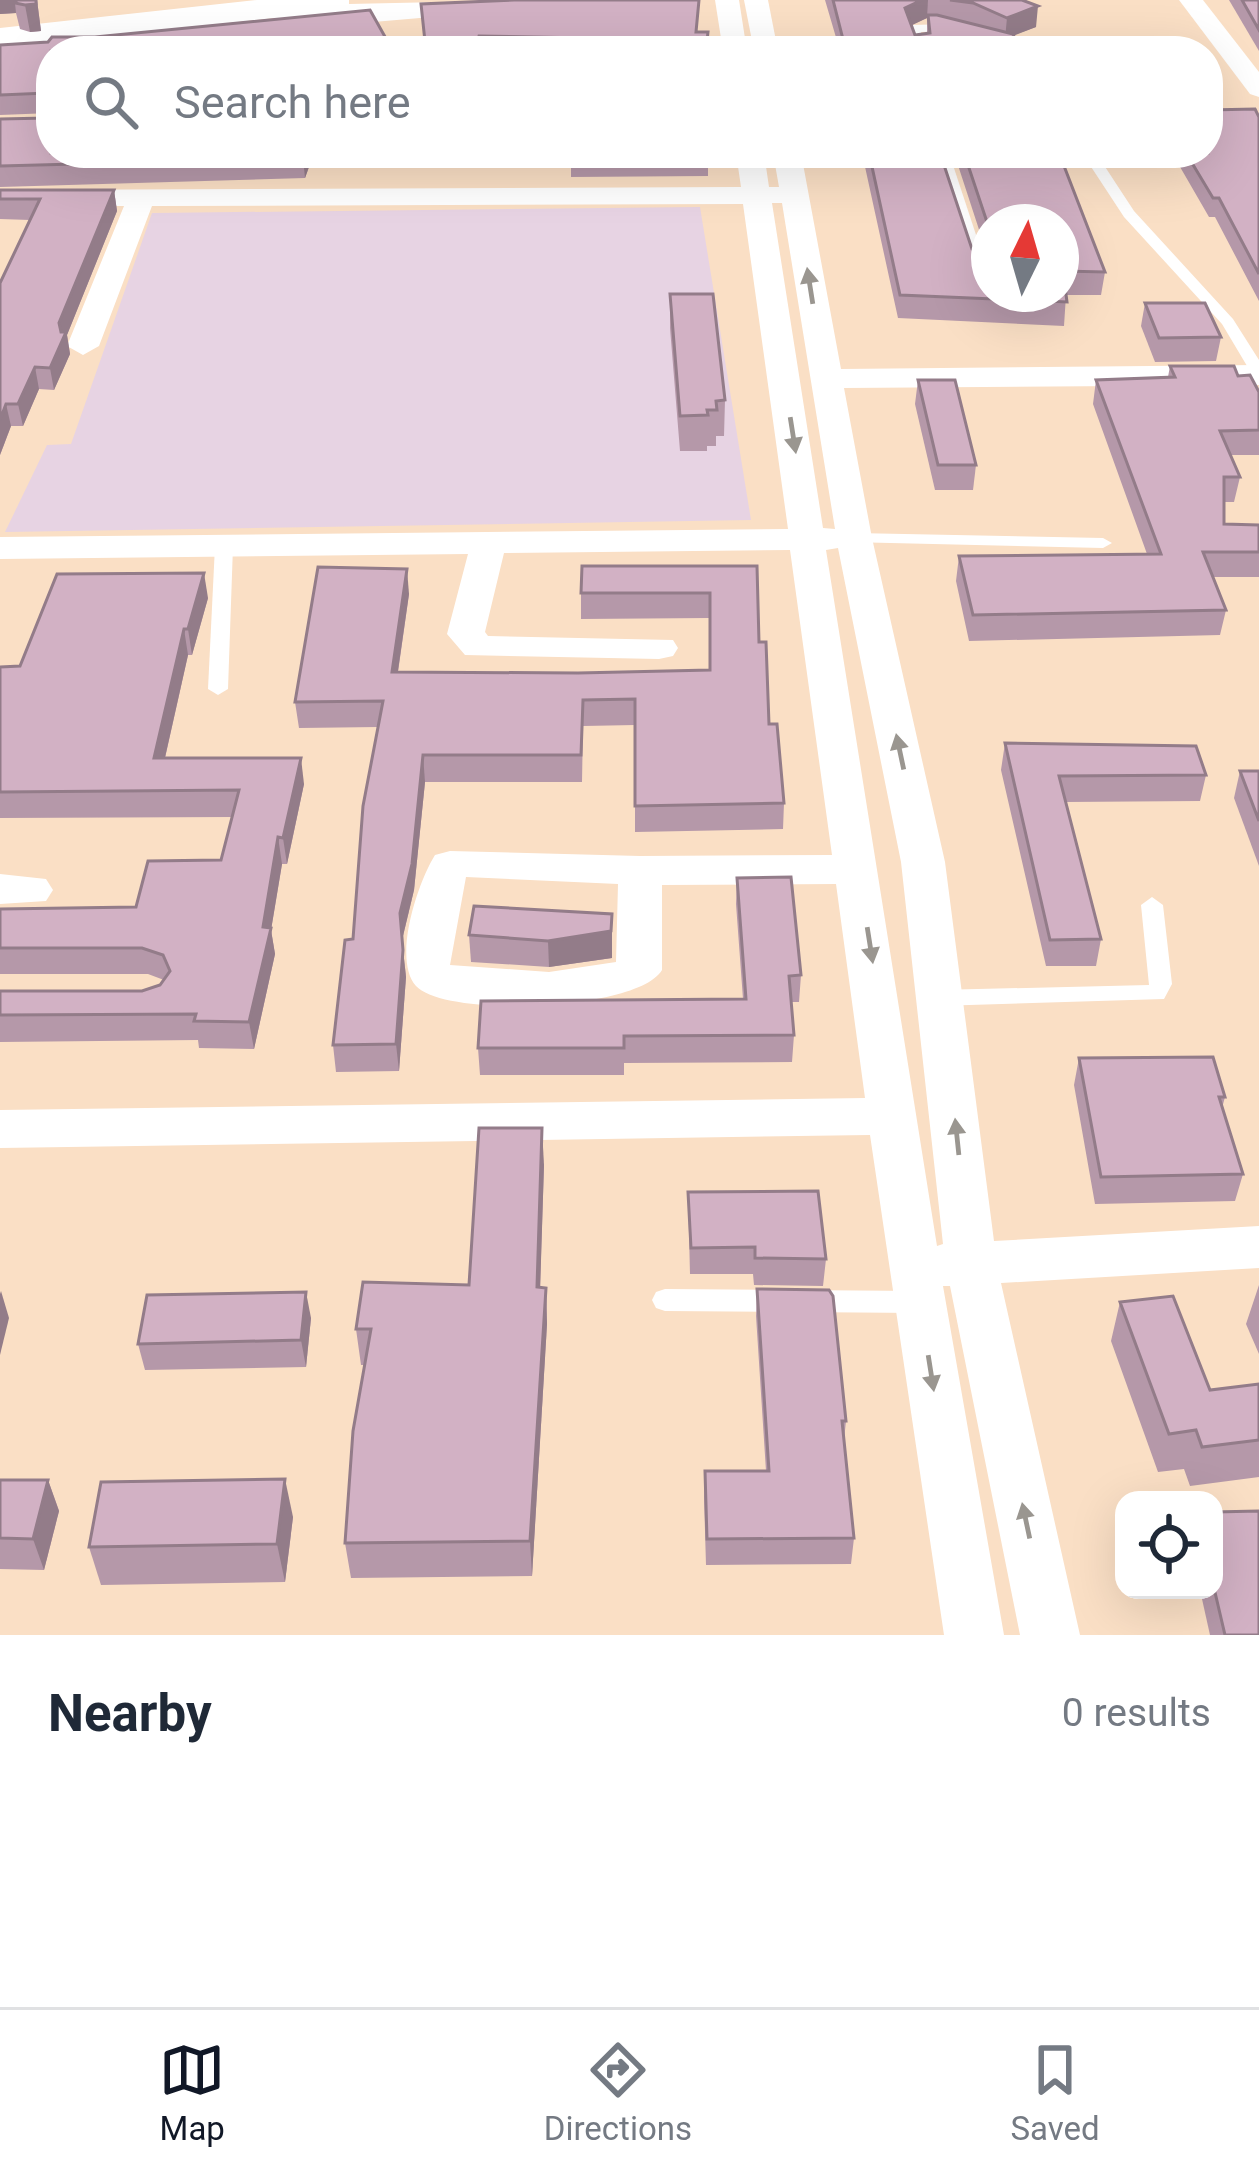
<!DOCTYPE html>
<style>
:root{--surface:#fff;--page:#f6f6f7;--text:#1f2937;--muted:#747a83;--line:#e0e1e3;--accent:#111827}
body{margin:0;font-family:Roboto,sans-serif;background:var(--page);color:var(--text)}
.controls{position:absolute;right:36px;bottom:36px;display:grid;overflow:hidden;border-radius:24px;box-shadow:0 12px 48px #0002}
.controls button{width:108px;height:108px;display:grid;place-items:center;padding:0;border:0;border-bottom:3px solid var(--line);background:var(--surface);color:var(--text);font:60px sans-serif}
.compass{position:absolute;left:971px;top:204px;width:108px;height:108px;border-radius:50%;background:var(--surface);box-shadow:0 12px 48px #0002;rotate:5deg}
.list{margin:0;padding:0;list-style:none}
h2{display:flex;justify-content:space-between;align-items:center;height:156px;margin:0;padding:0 48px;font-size:51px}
h2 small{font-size:39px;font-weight:400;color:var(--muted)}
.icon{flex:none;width:66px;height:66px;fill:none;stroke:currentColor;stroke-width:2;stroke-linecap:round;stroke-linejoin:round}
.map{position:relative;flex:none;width:1259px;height:1635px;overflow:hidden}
.search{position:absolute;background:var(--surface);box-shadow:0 12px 48px #0002;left:36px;right:36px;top:36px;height:132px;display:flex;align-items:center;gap:30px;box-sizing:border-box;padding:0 42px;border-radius:48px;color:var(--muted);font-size:45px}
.sheet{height:372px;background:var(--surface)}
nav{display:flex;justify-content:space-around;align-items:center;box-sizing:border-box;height:168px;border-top:3px solid var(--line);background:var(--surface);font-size:33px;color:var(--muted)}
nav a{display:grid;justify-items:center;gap:6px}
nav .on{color:var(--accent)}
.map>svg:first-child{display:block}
.education{fill:#e7d3e3}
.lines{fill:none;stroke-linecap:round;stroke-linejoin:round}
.lane{fill:#fff;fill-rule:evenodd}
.street{fill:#fff;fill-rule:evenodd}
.secondary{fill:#fff;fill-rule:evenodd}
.wall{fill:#b598a9;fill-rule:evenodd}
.shaded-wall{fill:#937c89}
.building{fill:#d2b1c4;stroke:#937c89;stroke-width:3}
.oneway{fill:#9a9690}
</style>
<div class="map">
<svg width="1259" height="1635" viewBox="0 0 1259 1635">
<rect width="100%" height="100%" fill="#fadfc5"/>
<path class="education" d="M700 207 751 520 5 532 47 445 71 444 152 213Z"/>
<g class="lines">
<g class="lane">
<path d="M953 24 957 25V31L921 32 925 51H913L910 25Z"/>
<path d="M935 153H949L988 271 986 274 974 271Z"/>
<path d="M1082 153H1096L1134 211 1233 319 1259 360V378L1253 376 1222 324 1124 217Z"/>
<path d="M854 533 1103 538 1112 543 1103 548 848 542 845 538Z"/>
<path d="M224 541 233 546 228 689 218 695 208 689 215 546Z"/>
<path d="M1152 897 1163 905 1172 984 1164 999 937 1006 929 1004 925 998 929 992 937 990 1149 985 1141 905Z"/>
<path d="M665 1289 920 1291 929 1294 933 1302 929 1310 920 1313 665 1311 656 1308 652 1300 656 1292Z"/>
</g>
<g class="street">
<path d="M715 0H739L747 51H723Z"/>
<path d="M744 0H768L778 51H754Z"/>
<path d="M1179 0H1203L1259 72V97L1250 94Z"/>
<path d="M736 153H764L769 187H779L773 153H801L841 369 1259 365V385L844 388 872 538 945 862 994 1241 1259 1226V1268L1001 1283 1080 1635H1020L950 1286H943L1004 1635H944L870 1135 0 1148V1110L865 1098 836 884 662 885V970C638 1011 445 1018 416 986 392 959 418 882 435 855L450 851 640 856 832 855 790 550 504 553 485 632 488 636 673 640 678 648 673 656 659 659 465 655 447 634 468 554 0 559V537L788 529 743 204 152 206 99 346 83 355 67 346 124 206H0V190L741 187ZM772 203H782L835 529 823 528ZM838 548 901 862 943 1244 937 1246 826 550ZM466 877 618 884 616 962 549 972 450 965Z"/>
<path d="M0 874 46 879 53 890 46 901 0 904Z"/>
</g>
<path class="secondary" d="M257 0H349V4L531 0 514 10 292 29 280 26 275 18 0 48V28Z"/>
</g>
<g class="wall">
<path d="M0 0H37L41 31 30 32 20 29 16 13 0 14Z"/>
<path d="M825 0H1022L1036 27 1014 35 1020 51H840ZM927 18V33L915 35 911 25Z"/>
<path d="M1229 0H1259V51Z"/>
<path d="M421 4 708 32 707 51H425Z"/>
<path d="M0 45 51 51V113L0 115Z"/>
<path d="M1259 117V301L1215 217H1209L1172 153H1208Z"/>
<path d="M0 119 51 153H314L305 178 0 187Z"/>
<path d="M571 153H708V176L571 177Z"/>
<path d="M862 153H940L972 249 987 254 954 153H1059L1105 272 1101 295H1066L1064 326 898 318ZM989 222 1061 294H989Z"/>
<path d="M0 190H114L117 211 67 335 70 354 54 390 39 389 23 426H11L0 455 30 220 0 219Z"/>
<path d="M670 294 725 400 724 436H716V446H707V451H680L670 328Z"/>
<path d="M1145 303 1221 337 1216 361 1155 362 1141 326Z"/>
<path d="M1170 366 1238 376 1259 392V455H1230L1240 477 1234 502H1224V524L1259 525V577H1213L1226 610 1220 635 969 641 956 581 959 556 1147 554 1093 404 1096 380 1168 377Z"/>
<path d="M918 380 976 465 973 490H935L915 404Z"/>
<path d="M757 566 759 642 769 724 784 803 783 829 635 832V725L583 726 582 782H425L414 890 402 940 406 977 399 1071 336 1072 333 1045 353 939 378 727 299 728 295 702 409 594 398 672 578 673 709 670V618L581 619V593Z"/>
<path d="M208 598 192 655H188L165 758 304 784 287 864H282L271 930 275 954 254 1049 199 1048 198 1040 0 1042V991H142L160 985 164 980 148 974H0V909L136 907 221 860 232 817 0 818V667L20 666Z"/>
<path d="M1005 743 1206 775 1200 801 1066 802 1101 939 1096 966H1046L1001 770Z"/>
<path d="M1240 771H1259V866L1234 798Z"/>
<path d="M737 878 801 975 799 1002H791L794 1035 792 1062 624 1063V1075H480L478 1048 743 999 736 904Z"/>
<path d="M474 906 612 958 549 967 471 962 469 935Z"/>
<path d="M1079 1058 1225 1097 1222 1108 1243 1174 1235 1201 1095 1204 1074 1085Z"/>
<path d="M544 1165 540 1287 546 1288 547 1324 532 1576 351 1578 345 1543 364 1365H361L356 1329 469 1285Z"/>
<path d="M688 1192 826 1259 823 1286 754 1285 753 1274H690Z"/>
<path d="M1259 1285V1354L1246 1324Z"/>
<path d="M757 1289 846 1421 844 1440 854 1538 851 1564 706 1565 704 1497 705 1471H766L756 1316Z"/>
<path d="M1120 1302 1210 1390 1259 1384V1477L1190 1486 1184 1469 1158 1472 1111 1341Z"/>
<path d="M311 1318 306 1367 145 1370 138 1344Z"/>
<path d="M0 1480H48L59 1511 44 1570 0 1569Z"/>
<path d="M293 1517 285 1582 101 1585 89 1547Z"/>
<path d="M1200 1590H1214L1259 1635H1210Z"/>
</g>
<g class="shaded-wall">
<path d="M0 0H37L41 31 30 32 25 5 15 3 16 13 0 14Z"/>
<path d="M922 0H928L927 18 904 29 905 8Z"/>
<path d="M1038 6 1036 27 1005 39 1007 18Z"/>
<path d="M305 153H314L305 178 303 158Z"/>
<path d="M114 190 117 211 67 335 70 354 54 390 50 368 59 323Z"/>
<path d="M35 367 39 389 23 426 18 404Z"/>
<path d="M6 404 11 426 0 455V420Z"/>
<path d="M407 569 409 594 394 698 392 672Z"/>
<path d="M204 573 208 598 192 655 188 629Z"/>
<path d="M184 629 188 655 159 784 154 758Z"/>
<path d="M423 755 425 782 414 890 402 940 400 913Z"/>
<path d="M301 758 304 784 287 864 283 838Z"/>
<path d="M278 837 282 864 271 930 275 954 254 1049 249 1022Z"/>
<path d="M612 914V958L549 967 548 941Z"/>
<path d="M403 950 406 977 399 1071 396 1044Z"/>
<path d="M542 1128 544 1165 539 1324 537 1287Z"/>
<path d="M546 1288 547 1324 532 1576 530 1541Z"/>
<path d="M1 1291 9 1318 0 1355V1294Z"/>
<path d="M306 1292 311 1318 306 1367 301 1340Z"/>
<path d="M285 1479 293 1517 285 1582 277 1544Z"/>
<path d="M48 1480 59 1511 44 1570 33 1539Z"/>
</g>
<g class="building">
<path d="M17 0H36V4L25 5 15 3Z"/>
<path d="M514 0H699L696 32H708L706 51H580L583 38 479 36 474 51H426L421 4Z"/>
<path d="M833 0H922L905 8 915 35 930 33 928 15H937L1013 34 1020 51H846Z"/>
<path d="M950 0H1022L1038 6 1007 18 973 3Z"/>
<path d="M1242 0H1259V30Z"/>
<path d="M370 10 393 51H51V109L47 93 0 95V45L48 42 52 37H95Z"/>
<path d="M1255 109 1259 117V274L1219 198H1213L1186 153H1208V110Z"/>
<path d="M51 114V153H305L303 158 0 166V119L47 118Z"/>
<path d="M571 153H708V155L571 156Z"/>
<path d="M869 153H940L972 249 989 254V294H1061V222H989V228L964 153H1059L1105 272 1063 271 1067 302 900 295Z"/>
<path d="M0 190H114L59 323 61 332H66L50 368 35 367 18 404H6L0 420V283L40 199H0Z"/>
<path d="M670 294H713L725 400 716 401 717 410H707L708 415 680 416Z"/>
<path d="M1145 303H1205L1221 337 1159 338Z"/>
<path d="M1170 366H1234L1238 376 1250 375 1259 392V430L1220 431 1240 477H1224V524L1259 525V552H1203L1226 610 973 615 959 556 1161 554 1096 380 1175 377Z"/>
<path d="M918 380H955L976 465H938Z"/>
<path d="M582 566H757L759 642H766L769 724H777L784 803 635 806V699L583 700 581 755H423L412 864 400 913 403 950 396 1044 333 1045 345 940 353 939 363 806 383 701 295 702 318 567 407 569 392 672 578 673 710 670V593H581Z"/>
<path d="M204 573 188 629H184L154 758H301L283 838 278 837 263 927 271 928 249 1022 194 1021 196 1014 0 1015V991H142L160 985 170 971 163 955 142 948H0V909L136 907 148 861 221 860 239 790 0 792V667L20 666 57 574Z"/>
<path d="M1005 743 1196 746 1206 775 1059 776 1101 939 1050 940Z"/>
<path d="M1240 771H1259V821Z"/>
<path d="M791 877 801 975 789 976 794 1035 624 1036V1048H478L481 1001 746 999 737 878Z"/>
<path d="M474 906 612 914 611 931 548 941 469 935Z"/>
<path d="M1213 1057 1225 1097H1219L1243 1174 1101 1177 1079 1058Z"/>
<path d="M479 1128H542L537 1287 546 1288 530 1541 345 1543 353 1431 371 1329H356L363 1282 469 1285Z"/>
<path d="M818 1191 826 1259 755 1258V1247L691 1248 688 1192Z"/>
<path d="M757 1289 829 1290 833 1296 846 1421H842L854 1538 707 1539 705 1471H769Z"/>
<path d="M306 1292 301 1340 138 1344 147 1295Z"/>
<path d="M1173 1296 1210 1390 1259 1384V1440L1202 1447 1196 1430 1169 1434 1120 1302Z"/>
<path d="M285 1479 277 1544 89 1547 101 1482Z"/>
<path d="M0 1480H48L33 1539 0 1538Z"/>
<path d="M1259 1511V1635H1225L1214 1588V1512Z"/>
</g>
<defs><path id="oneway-solid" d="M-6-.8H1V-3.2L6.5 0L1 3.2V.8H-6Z" transform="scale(3)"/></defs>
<g class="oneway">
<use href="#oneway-solid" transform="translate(810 286) rotate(-99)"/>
<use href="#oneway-solid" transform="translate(793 435) rotate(81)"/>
<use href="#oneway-solid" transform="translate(900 752) rotate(-102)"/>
<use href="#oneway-solid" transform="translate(870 945) rotate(81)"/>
<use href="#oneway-solid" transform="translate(957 1137) rotate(-96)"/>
<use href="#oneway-solid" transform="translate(931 1373) rotate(81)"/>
<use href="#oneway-solid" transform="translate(1026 1521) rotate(-102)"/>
</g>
</svg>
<div class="controls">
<button><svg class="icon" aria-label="locate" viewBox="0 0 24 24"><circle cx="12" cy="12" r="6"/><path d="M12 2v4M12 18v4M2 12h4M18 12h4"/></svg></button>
</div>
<svg class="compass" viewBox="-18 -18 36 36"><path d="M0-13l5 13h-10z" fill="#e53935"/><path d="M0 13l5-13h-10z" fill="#747a83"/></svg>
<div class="search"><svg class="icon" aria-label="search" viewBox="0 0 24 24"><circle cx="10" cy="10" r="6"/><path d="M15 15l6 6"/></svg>Search here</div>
</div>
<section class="sheet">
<h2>Nearby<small>0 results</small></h2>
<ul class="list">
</ul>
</section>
<nav>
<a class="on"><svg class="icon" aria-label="map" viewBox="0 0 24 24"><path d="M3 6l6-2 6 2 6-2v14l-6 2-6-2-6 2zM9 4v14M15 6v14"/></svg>Map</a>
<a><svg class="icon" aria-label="directions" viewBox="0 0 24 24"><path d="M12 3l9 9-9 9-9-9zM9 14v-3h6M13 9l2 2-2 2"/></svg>Directions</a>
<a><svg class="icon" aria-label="saved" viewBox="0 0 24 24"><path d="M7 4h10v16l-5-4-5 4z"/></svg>Saved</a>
</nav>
